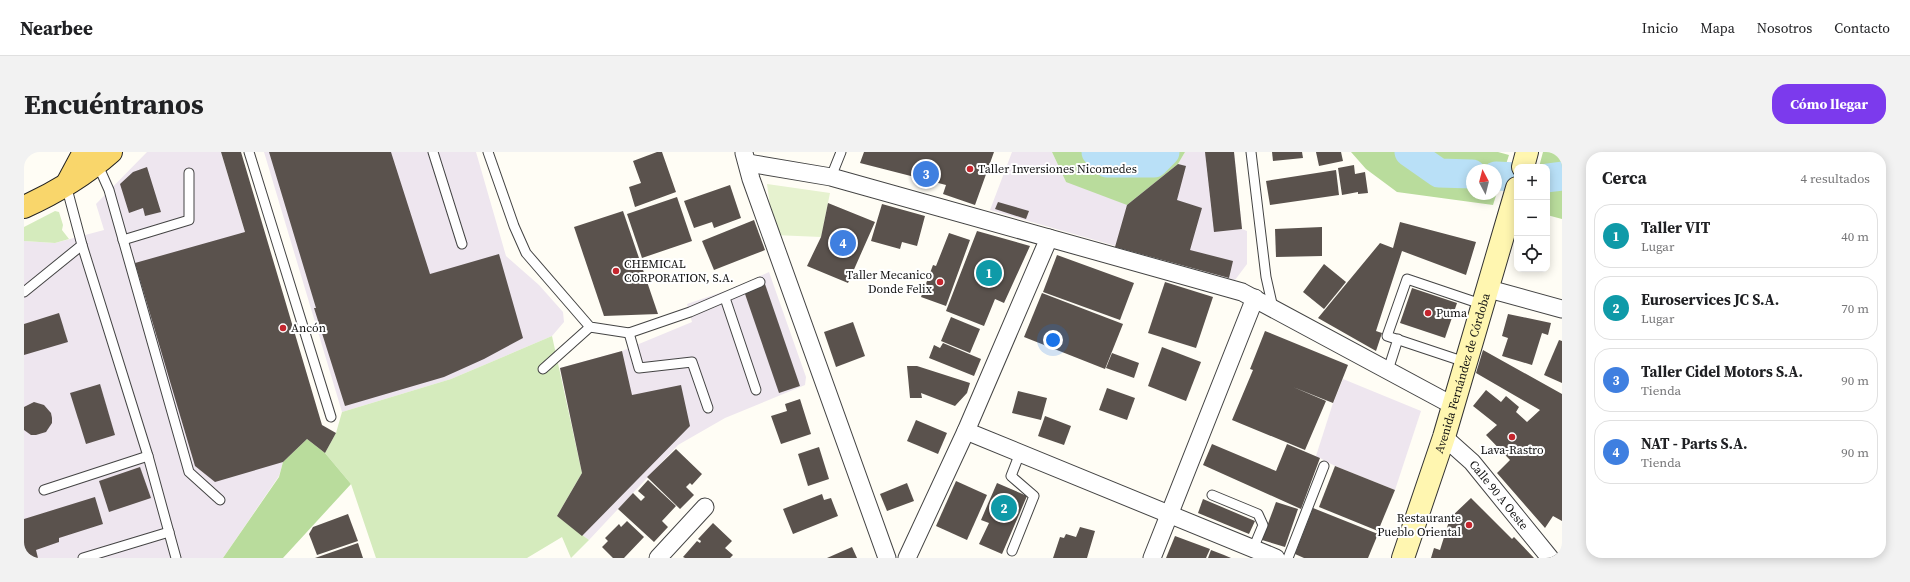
<!DOCTYPE html>
<html lang="es">
<meta charset="utf-8">
<style>
:root{--surface:#fff;--page:#f2f2f2;--text:#202124;--muted:#757577;--line:#e0e0e0;--accent:#7c3aed}
body{margin:0;font-family:"Source Serif 4",serif;background:var(--page);color:var(--text)}
.controls{position:absolute;right:12px;top:12px;display:grid;overflow:hidden;border-radius:8px;box-shadow:0 2px 10px #0003}
.controls button{width:36px;height:36px;display:grid;place-items:center;padding:0;border:0;border-bottom:1px solid var(--line);background:var(--surface);color:var(--text);font:20px sans-serif}
.compass{position:absolute;left:1442px;top:12px;width:36px;height:36px;border-radius:50%;background:var(--surface);box-shadow:0 2px 10px #0003;rotate:353deg}
.you{position:absolute;left:1029px;top:188px;width:14px;height:14px;margin:-10px;border:3px solid #fff;border-radius:50%;background:#1a73e8;box-shadow:0 0 0 6px #1a73e833}
.badge{display:grid;place-items:center;width:26px;height:26px;border-radius:50%;background:var(--accent);color:#fff;font-size:13px;font-weight:700}
.pin{position:absolute;translate:-50% -50%;border:2px solid #fff;box-shadow:0 1px 4px #0006}
.list{margin:0;padding:0;list-style:none}
h2{display:flex;justify-content:space-between;align-items:center;height:52px;margin:0;padding:0 16px;font-size:17px}
h2 small{font-size:13px;font-weight:400;color:var(--muted)}
.list li{display:grid;grid-template-columns:26px 1fr auto;gap:12px;align-items:center;box-sizing:border-box;height:64px;margin:0 8px 8px;padding:0 8px;border:1px solid var(--line);border-radius:16px}
.list b{display:block;font-size:15px;white-space:nowrap}
.list p{margin:0;font-size:13px;white-space:nowrap;color:var(--muted)}
.list em{font-size:13px;font-style:normal;color:var(--muted)}
.icon{flex:none;width:22px;height:22px;fill:none;stroke:currentColor;stroke-width:2;stroke-linecap:round;stroke-linejoin:round}
.map{position:relative;flex:none;width:1538px;height:406px;overflow:hidden;border-radius:16px}
header{display:flex;align-items:center;gap:24px;box-sizing:border-box;height:56px;padding:0 20px;background:var(--surface);border-bottom:1px solid var(--line)}
header strong{font-size:19px}
nav{display:flex;gap:22px;margin-inline-start:auto;font-size:14px}
.intro{display:flex;align-items:center;justify-content:space-between;box-sizing:border-box;height:96px;padding:0 24px}
h1{margin:0;font-size:28px}
.button{padding:10px 18px;border-radius:16px;background:var(--accent);color:#fff;font-size:14px;font-weight:700}
main{display:flex;gap:24px;padding:0 24px}
aside{flex:1;background:var(--surface);border-radius:16px;box-shadow:0 2px 10px #0003}
.map>svg:first-child{display:block}
.industrial{fill:#eee6ef}
.green{fill:#d5ebbd}
.forest{fill:#b9dc9c;fill-rule:evenodd}
.pitch{fill:#e6f2cf}
.lines{fill:none;stroke-linecap:round;stroke-linejoin:round}
.river{stroke:#b9e0f7;stroke-width:29}
.building{fill:#5a524d}
.lane-casing{stroke:#444;stroke-width:11}
.street-casing{stroke:#444;stroke-width:19}
.secondary-casing{stroke:#333;stroke-width:24}
.primary-casing{stroke:#222;stroke-width:24}
.lane{stroke:#fff;stroke-width:9}
.street{stroke:#fff;stroke-width:17}
.secondary{stroke:#fff6b0;stroke-width:22}
.primary{stroke:#f9d66b;stroke-width:22}
.rail{stroke:#c4262e;stroke-width:3}
.poi-dot{fill:#c4262e;stroke:#fff;stroke-width:1.5}
.labels{text-anchor:middle;stroke-width:4;stroke-linejoin:round;paint-order:stroke}
.poi-label{font-size:12px;fill:#111;stroke:#fff;text-anchor:start}
.street-label{font-size:12px;fill:#111;stroke:#fff}
</style>
<header>
<strong>Nearbee</strong>
<nav><a>Inicio</a><a>Mapa</a><a>Nosotros</a><a>Contacto</a></nav>
</header>
<div class="intro"><h1>Encuéntranos</h1><a class="button">Cómo llegar</a></div>
<main>
<div class="map">
<svg width="1538" height="406" viewBox="0 0 1538 406">
<rect width="100%" height="100%" fill="#fffdf5"/>
<g class="industrial">
<path d="M123 0H197L283 287 259 310 255 324 199 406H0V89L31 91 80 78 72 52Z"/>
<path d="M240 0H452L482 104 515 133 539 160 540 170 528 184 427 227 318 260Z"/>
<path d="M988 0H1028L1042 30 1154 12 1161 0H1210L1218 77 1223 79V112L1211 128 966 58Z"/>
<path d="M745 120 782 225 781 233 701 266 654 293 565 388 533 364 558 321 536 216 598 199 668 170 663 152 713 135Z"/>
<path d="M1319 227 1397 259 1371 338 1311 314 1292 304 1309 251Z"/>
</g>
<g class="green">
<path d="M31 59 35 60 39 73 38 78 45 87 31 91 0 89V75Z"/>
<path d="M528 184 558 321 533 364 565 388 547 406 538 385 503 406H352L327 332 301 301 312 281 318 260 427 227Z"/>
</g>
<g class="forest">
<path d="M1028 0H1161L1154 12 1103 53 1042 30Z"/>
<path d="M1327 0H1474L1485 3 1469 53 1373 40 1342 17ZM1448 18H1472V42H1448Z"/>
<path d="M1519 0H1538V67L1523 63V15H1515Z"/>
<path d="M283 287 301 301 327 332 259 406H199L255 325 259 310Z"/>
</g>
<path class="pitch" d="M743 32 806 41 797 85 750 83Z"/>
<g class="lines">
<g class="river">
<path d="M1072 0 1083 11H1130L1141 0"/>
<path d="M1385 0 1415 21 1448 22"/>
<path d="M1472 24 1493 25"/>
<path d="M1523 26 1538 24"/>
</g>
</g>
<g class="building">
<path d="M197 0H217L298 273 312 281 301 301 283 287 259 310 191 330 171 314 111 111 221 80Z"/>
<path d="M245 0H367L406 122 475 102 499 186 460 207 420 225 321 254 290 156H292Z"/>
<path d="M633 0H638L652 40 611 55 605 35 617 31 609 9Z"/>
<path d="M840 0H970L951 53 919 42 922 33 836 11Z"/>
<path d="M1181 0H1210L1218 77 1190 80Z"/>
<path d="M1248 0H1278L1279 6 1249 9Z"/>
<path d="M1292 0H1317L1319 9 1295 14Z"/>
<path d="M1154 12 1162 14 1153 48 1178 56 1166 98 1209 109 1205 126 1091 95 1103 53Z"/>
<path d="M1330 13 1331 22 1341 20 1344 41 1334 42V40L1318 43 1314 16Z"/>
<path d="M123 15 137 60 121 64 119 56 105 61 96 32 109 20Z"/>
<path d="M1312 18 1315 43 1246 53 1242 29Z"/>
<path d="M706 33 717 66 690 76 688 70 670 76 660 49Z"/>
<path d="M653 45 668 89 618 106 603 62Z"/>
<path d="M974 50 1005 59 1002 67 971 57Z"/>
<path d="M804 51 851 70 824 131 783 114 797 85Z"/>
<path d="M858 52 901 64 893 94 878 90 876 97 847 89Z"/>
<path d="M599 59 634 162 580 164 550 75Z"/>
<path d="M730 68 741 98 690 118 678 89Z"/>
<path d="M1376 70 1452 90 1442 123 1378 99 1352 179 1358 181 1352 199 1294 166 1356 91 1369 96Z"/>
<path d="M1298 75V104L1252 105 1251 77Z"/>
<path d="M953 79 1006 94 980 151 971 147 960 174 922 159Z"/>
<path d="M925 81 946 88 922 154 897 145 909 113 912 114Z"/>
<path d="M1033 103 1110 131 1096 168 1019 140Z"/>
<path d="M1300 112 1322 130 1300 157 1279 140Z"/>
<path d="M1141 130 1189 145 1172 196 1124 181Z"/>
<path d="M741 132 776 234 755 241 720 139Z"/>
<path d="M1388 136 1433 151 1421 186 1376 171Z"/>
<path d="M1018 141 1099 172 1081 217 1000 185Z"/>
<path d="M35 161 44 190 0 203V172Z"/>
<path d="M1484 162 1527 171 1524 183 1518 181 1508 213 1478 204 1484 186 1478 184Z"/>
<path d="M927 165 956 177 946 201 917 189Z"/>
<path d="M829 170 841 204 812 215 800 180Z"/>
<path d="M1241 179 1324 213 1309 251 1269 235 1302 249 1281 298 1208 268 1229 218 1226 217Z"/>
<path d="M1535 188 1538 189V231L1520 223Z"/>
<path d="M919 191 957 207 950 224 905 206 910 193 916 196Z"/>
<path d="M1138 195 1177 210 1162 249 1124 234Z"/>
<path d="M1459 198 1538 242V369L1529 364 1521 376 1473 321 1486 308 1462 283 1473 273 1449 254 1462 238 1477 250 1482 244 1495 255 1492 260 1503 270 1516 258 1452 221Z"/>
<path d="M598 199 608 243 657 233 666 274 558 384 533 364 558 321 536 216Z"/>
<path d="M1088 201 1115 211 1110 226 1082 216Z"/>
<path d="M883 214H893L946 231 943 241 931 254 897 241 898 246H886Z"/>
<path d="M76 232 91 283 62 292 46 241Z"/>
<path d="M1083 236 1111 246 1103 268 1075 258Z"/>
<path d="M994 239 1023 246 1017 268 988 261Z"/>
<path d="M776 247 787 282 757 292 747 264 763 259 761 252Z"/>
<path d="M10 250 20 253 27 261 28 266V271L22 280 12 283H7L0 278V255Z"/>
<path d="M1021 264 1047 274 1040 293 1014 284Z"/>
<path d="M892 268 923 281 914 302 883 289Z"/>
<path d="M1188 292 1252 319 1263 292 1296 306 1277 357 1179 313Z"/>
<path d="M795 295 805 327 784 334 774 302Z"/>
<path d="M652 297 678 322 668 333 666 331 662 335 670 343 656 357 623 325Z"/>
<path d="M1311 314 1371 338 1354 379 1295 355Z"/>
<path d="M116 315 127 346 85 360 75 329Z"/>
<path d="M624 328 652 354 638 369 644 375 630 390 594 357 609 341 617 349 621 345 614 339Z"/>
<path d="M932 329 963 343 943 388 912 374Z"/>
<path d="M883 331 890 349 863 359 856 342Z"/>
<path d="M973 331 1003 344 978 402 955 392 965 371 957 368Z"/>
<path d="M798 342 800 348 807 346 814 364 769 382 759 357Z"/>
<path d="M71 345 79 372 35 386V390L12 398 14 406H0V367Z"/>
<path d="M1447 346 1488 387 1490 385 1510 406H1407L1410 396 1416 398 1426 366Z"/>
<path d="M1179 347 1231 369 1225 382 1174 361Z"/>
<path d="M1252 350 1274 357 1261 395 1238 388Z"/>
<path d="M1289 356 1354 382 1344 406H1280L1271 402Z"/>
<path d="M324 362 334 389 293 403 285 382 289 375Z"/>
<path d="M603 369 620 385 600 406H589L578 395 584 389 581 386 595 372 597 375Z"/>
<path d="M689 371 708 389 701 396 709 403 706 406H661L659 405 673 389 676 391 677 389 674 387Z"/>
<path d="M1056 375 1071 379 1063 406H1029L1036 385 1040 386 1042 382 1052 385Z"/>
<path d="M1151 384 1186 397 1182 406H1142Z"/>
<path d="M334 391 339 406H291Z"/>
<path d="M828 395 833 406H803Z"/>
<path d="M1187 398 1200 403 1207 406H1184Z"/>
</g>
<g class="lines">
<g class="lane-casing">
<g id="lane">
<path d="M225 0 307 265"/>
<path d="M409 0 438 92"/>
<path d="M464 0 490 74 502 101 566 175 605 181 666 160 736 130"/>
<path d="M1227 0 1242 125 1249 156"/>
<path d="M73 11 85 38 165 320 196 348"/>
<path d="M807 25 817 0"/>
<path d="M42 33 58 93 124 304 152 406"/>
<path d="M99 88 165 68V21"/>
<path d="M0 140 58 93"/>
<path d="M701 146 732 238"/>
<path d="M605 181 615 216 668 210 684 256"/>
<path d="M1441 210 1363 184 1383 127 1460 153"/>
<path d="M519 217 566 175"/>
<path d="M1364 218 1374 187"/>
<path d="M20 338 124 304"/>
<path d="M1188 343 1234 362 1239 373 1229 397"/>
<path d="M988 399 1010 344 987 324 996 301"/>
<path d="M59 406 145 380"/>
<path d="M1264 406 1300 314"/>
</g>
</g>
<g class="street-casing">
<g id="street">
<path d="M720 1 727 27 863 406"/>
<path d="M724 11 807 25 1218 140 1428 253"/>
<path d="M1465 137 1538 157"/>
<path d="M942 279 1252 406"/>
<path id="s1" d="M1420 285 1448 310 1526 406"/>
<path d="M634 406 681 355"/>
<path d="M883 406 942 279 1025 86"/>
<path d="M1128 406 1231 146"/>
</g>
</g>
<g class="secondary-casing">
<g id="secondary">
<path d="M1499 15 1503 0"/>
<path id="s2" d="M1379 406 1420 285 1493 36"/>
</g>
</g>
<g class="primary-casing">
<g id="primary">
<path d="M44 30 60 0"/>
<path d="M0 55C31 41 61 23 87 0"/>
</g>
</g>
<use href="#lane" class="lane"/>
<use href="#street" class="street"/>
<use href="#secondary" class="secondary"/>
<use href="#primary" class="primary"/>
<path class="rail" d="M0 3 3 0"/>
</g>
<g class="poi-dot">
<circle cx="946" cy="17" r="4"/>
<circle cx="592" cy="119" r="4"/>
<circle cx="916" cy="130" r="4"/>
<circle cx="1404" cy="161" r="4"/>
<circle cx="259" cy="176" r="4"/>
<circle cx="1488" cy="285" r="4"/>
<circle cx="1445" cy="373" r="4"/>
</g>
<g class="labels">
<g class="poi-label">
<text x="954" y="21">Taller Inversiones Nicomedes</text>
<text x="600" y="116">CHEMICAL<tspan x="600" dy="14">CORPORATION, S.A.</tspan></text>
<text x="908" y="127" text-anchor="end">Taller Mecanico<tspan x="908" dy="14">Donde Felix</tspan></text>
<text x="1412" y="165">Puma</text>
<text x="267" y="180">Ancón</text>
<text x="1488" y="302" text-anchor="middle">Lava-Rastro</text>
<text x="1437" y="370" text-anchor="end">Restaurante<tspan x="1437" dy="14">Pueblo Oriental</tspan></text>
</g>
<g class="street-label">
<text dy="4" stroke="none"><textPath href="#s2" startOffset="194">Avenida Fernández de Córdoba</textPath></text>
<text dy="4" stroke="none"><textPath href="#s1" startOffset="80">Calle 90 A Oeste</textPath></text>
</g>
</g>
</svg>
<div class="controls">
<button>+</button>
<button>−</button>
<button><svg class="icon" aria-label="locate" viewBox="0 0 24 24"><circle cx="12" cy="12" r="6"/><path d="M12 2v4M12 18v4M2 12h4M18 12h4"/></svg></button>
</div>
<svg class="compass" viewBox="-18 -18 36 36"><path d="M0-13l5 13h-10z" fill="#e53935"/><path d="M0 13l5-13h-10z" fill="#757577"/></svg>
<div class="you"></div>
<div class="pin badge" style="left:965px;top:121px;background:#0f9aa8">1</div>
<div class="pin badge" style="left:980px;top:356px;background:#0f9aa8">2</div>
<div class="pin badge" style="left:902px;top:22px;background:#3f7fe0">3</div>
<div class="pin badge" style="left:819px;top:91px;background:#3f7fe0">4</div>
</div>
<aside>
<h2>Cerca<small>4 resultados</small></h2>
<ul class="list">
<li><span class="badge" style="background:#0f9aa8">1</span><div><b>Taller VIT</b><p>Lugar</p></div><em>40 m</em></li>
<li><span class="badge" style="background:#0f9aa8">2</span><div><b>Euroservices JC S.A.</b><p>Lugar</p></div><em>70 m</em></li>
<li><span class="badge" style="background:#3f7fe0">3</span><div><b>Taller Cidel Motors S.A.</b><p>Tienda</p></div><em>90 m</em></li>
<li><span class="badge" style="background:#3f7fe0">4</span><div><b>NAT - Parts S.A.</b><p>Tienda</p></div><em>90 m</em></li>
</ul>
</aside>
</main>
